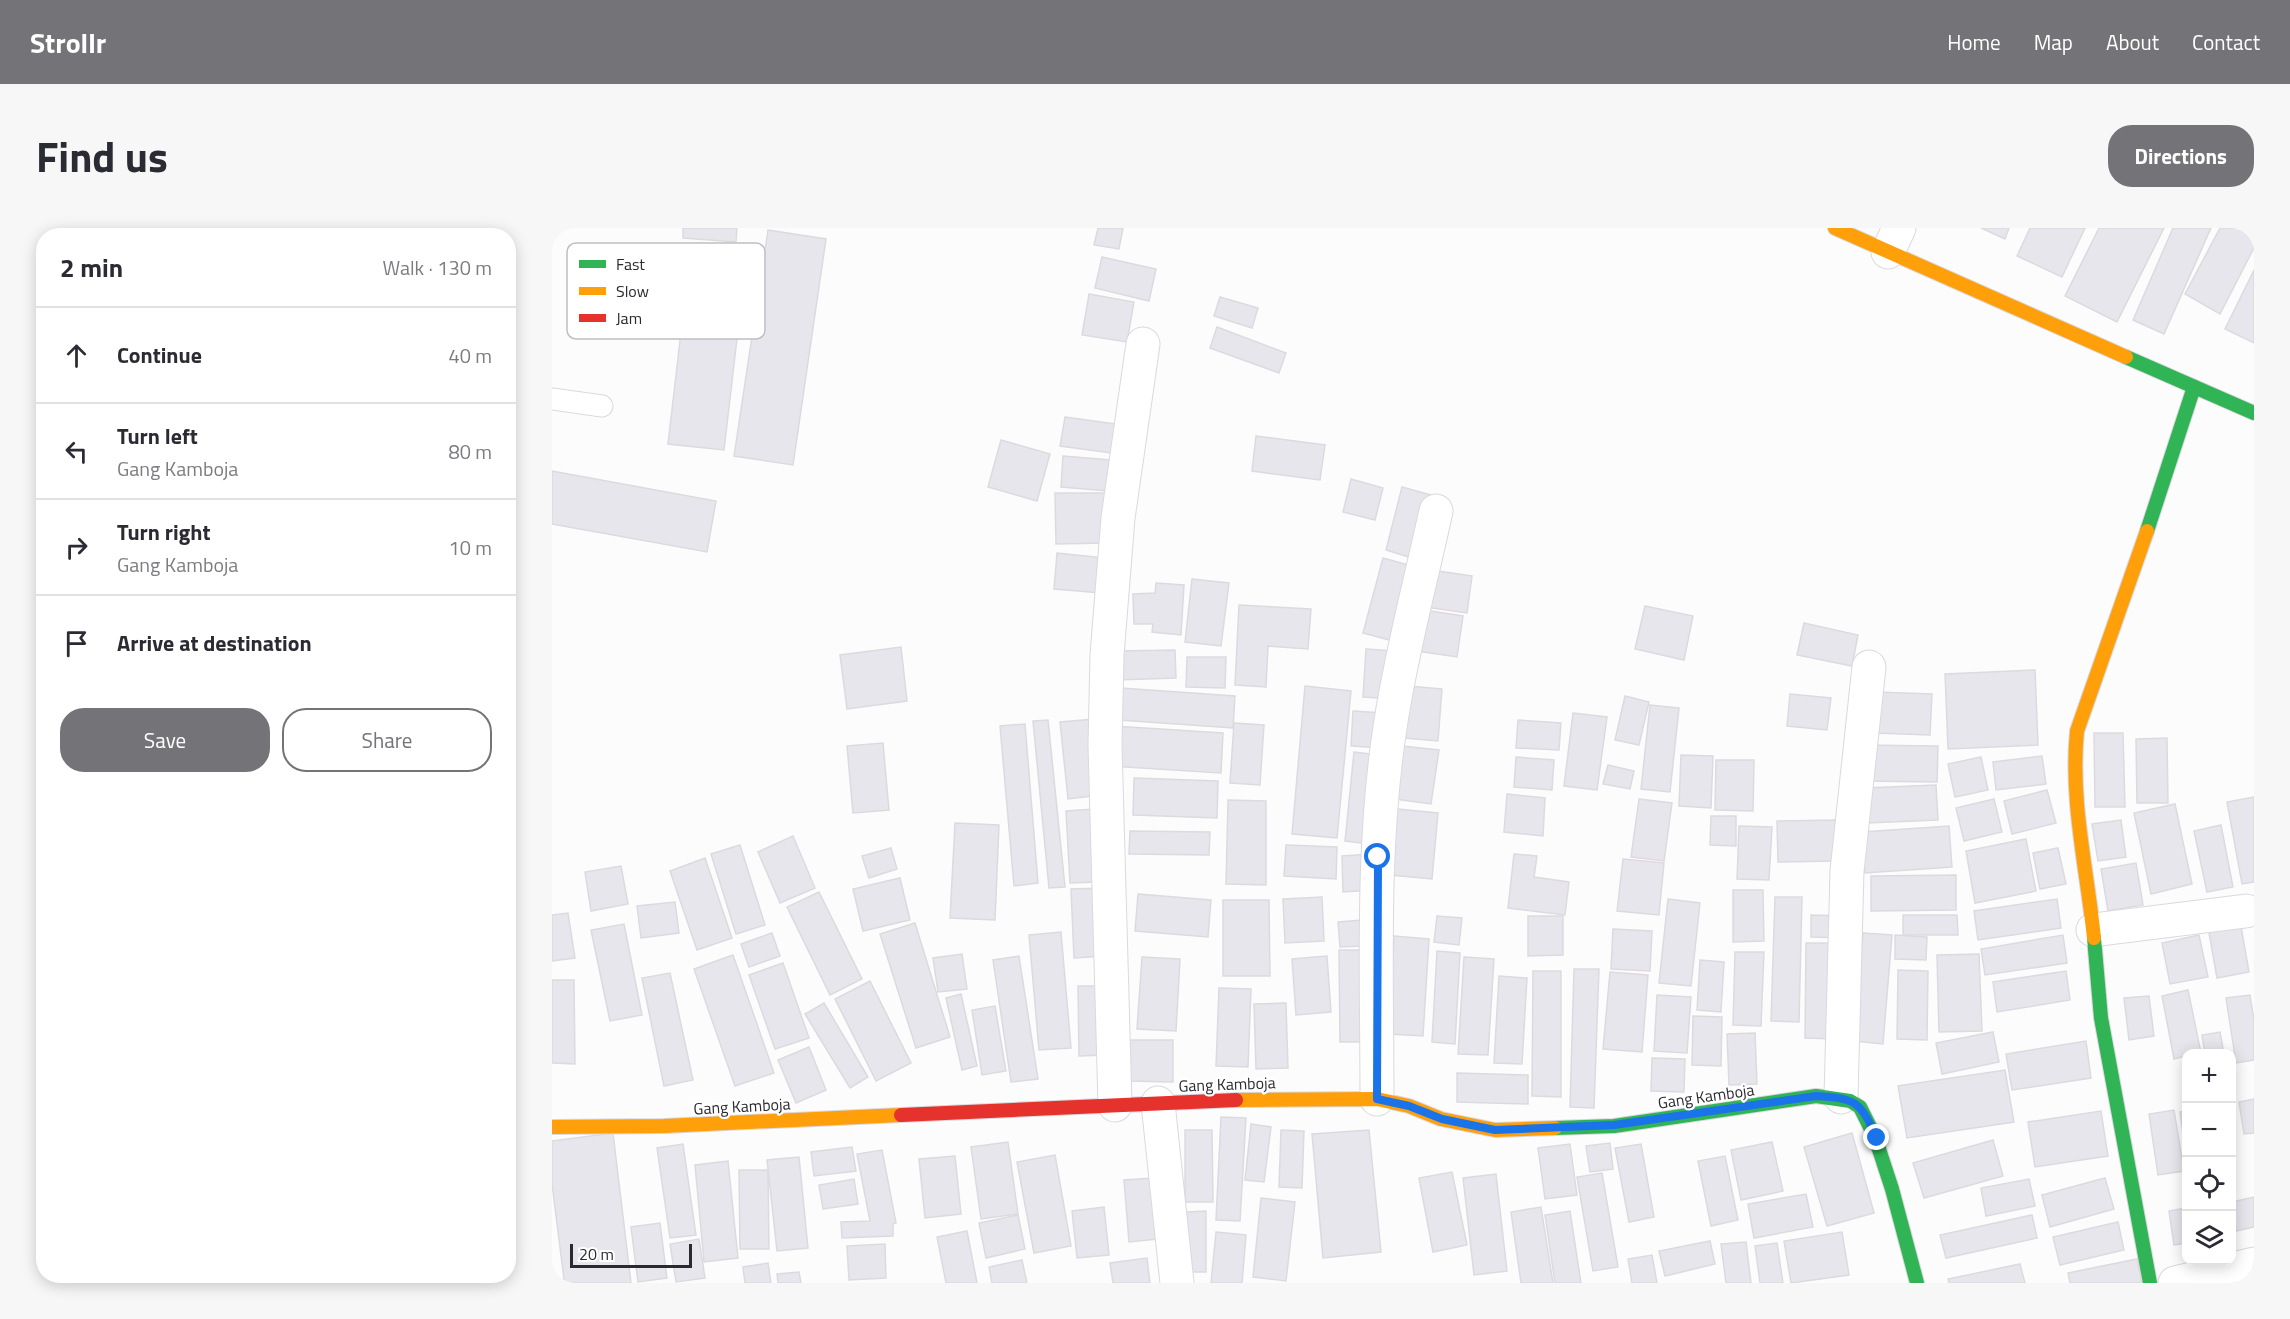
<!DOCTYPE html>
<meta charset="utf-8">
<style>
:root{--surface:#fff;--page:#f7f7f7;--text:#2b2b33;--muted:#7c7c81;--line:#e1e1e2;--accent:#747478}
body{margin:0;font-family:"Titillium Web",sans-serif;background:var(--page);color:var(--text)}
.controls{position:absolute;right:18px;bottom:18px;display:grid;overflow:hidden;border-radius:12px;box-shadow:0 3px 15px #0003}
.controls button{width:54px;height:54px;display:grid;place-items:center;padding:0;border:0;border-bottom:2px solid var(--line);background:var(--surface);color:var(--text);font:30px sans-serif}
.scale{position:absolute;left:18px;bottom:15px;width:122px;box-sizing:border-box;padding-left:6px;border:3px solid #2b2a30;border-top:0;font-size:16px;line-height:21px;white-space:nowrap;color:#2b2a30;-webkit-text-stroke:4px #fff;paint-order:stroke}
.stop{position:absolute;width:18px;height:18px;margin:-14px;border:4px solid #1a73e8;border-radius:50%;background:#fff}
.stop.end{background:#1a73e8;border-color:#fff;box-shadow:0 2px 6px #0008}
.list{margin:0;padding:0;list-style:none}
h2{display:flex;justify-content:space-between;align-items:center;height:78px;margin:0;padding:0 24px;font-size:26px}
h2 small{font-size:20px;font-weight:400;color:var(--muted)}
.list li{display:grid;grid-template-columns:39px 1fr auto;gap:18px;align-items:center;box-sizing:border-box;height:96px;padding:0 24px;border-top:2px solid var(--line)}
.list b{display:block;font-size:22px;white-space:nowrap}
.list p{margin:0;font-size:20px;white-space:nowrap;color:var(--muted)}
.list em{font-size:20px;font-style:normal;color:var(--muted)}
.actions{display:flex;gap:12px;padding:18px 24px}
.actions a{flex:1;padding:14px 0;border:2px solid var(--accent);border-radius:24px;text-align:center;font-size:21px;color:var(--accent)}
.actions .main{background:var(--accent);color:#fff}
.icon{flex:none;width:33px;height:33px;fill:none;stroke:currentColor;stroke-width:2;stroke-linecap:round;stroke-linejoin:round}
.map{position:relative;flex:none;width:1702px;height:1055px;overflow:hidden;border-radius:24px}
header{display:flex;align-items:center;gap:36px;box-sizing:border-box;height:84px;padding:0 30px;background:var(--accent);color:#fff}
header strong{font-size:28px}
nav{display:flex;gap:33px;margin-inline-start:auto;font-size:21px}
.intro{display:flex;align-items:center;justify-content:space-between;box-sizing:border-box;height:144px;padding:0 36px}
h1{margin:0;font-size:42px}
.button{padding:15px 27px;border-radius:24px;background:var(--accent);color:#fff;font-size:21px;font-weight:700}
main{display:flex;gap:36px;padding:0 36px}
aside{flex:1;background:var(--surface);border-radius:24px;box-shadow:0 3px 15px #0003}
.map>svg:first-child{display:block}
.building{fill:#e8e6ed;stroke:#dcdade;stroke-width:1.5}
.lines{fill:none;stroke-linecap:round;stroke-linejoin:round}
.lane-casing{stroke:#dad9dd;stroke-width:23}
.street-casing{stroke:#dad9dd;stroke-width:35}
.fast-casing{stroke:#dad9dd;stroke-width:16}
.slow-casing{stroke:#dad9dd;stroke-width:16}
.jam-casing{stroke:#dad9dd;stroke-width:16}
.lane{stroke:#fff;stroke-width:21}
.street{stroke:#fff;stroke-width:33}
.fast{stroke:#30b455;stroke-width:14}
.slow{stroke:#ff9f0a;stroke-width:14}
.jam{stroke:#e5322d;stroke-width:14}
.route{stroke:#1a73e8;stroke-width:8}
.labels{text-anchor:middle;stroke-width:4.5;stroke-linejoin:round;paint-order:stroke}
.street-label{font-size:16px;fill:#2b2a30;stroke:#fff}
.key{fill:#fff;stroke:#bfbfc1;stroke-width:1.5}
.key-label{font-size:16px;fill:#2b2a30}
</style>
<header>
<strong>Strollr</strong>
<nav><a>Home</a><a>Map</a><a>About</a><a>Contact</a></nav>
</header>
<div class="intro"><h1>Find us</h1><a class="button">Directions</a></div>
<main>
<aside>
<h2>2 min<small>Walk · 130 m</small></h2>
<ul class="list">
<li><svg class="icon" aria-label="ahead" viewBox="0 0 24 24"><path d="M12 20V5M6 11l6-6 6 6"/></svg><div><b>Continue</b></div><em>40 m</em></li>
<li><svg class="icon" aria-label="left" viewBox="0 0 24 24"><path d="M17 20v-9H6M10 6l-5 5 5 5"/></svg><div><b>Turn left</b><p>Gang Kamboja</p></div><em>80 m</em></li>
<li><svg class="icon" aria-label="right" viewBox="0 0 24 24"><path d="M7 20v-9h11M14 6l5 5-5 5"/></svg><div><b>Turn right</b><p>Gang Kamboja</p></div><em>10 m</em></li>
<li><svg class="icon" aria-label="arrive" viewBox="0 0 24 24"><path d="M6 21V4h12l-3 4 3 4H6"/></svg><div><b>Arrive at destination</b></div></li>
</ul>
<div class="actions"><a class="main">Save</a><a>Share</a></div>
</aside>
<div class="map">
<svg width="1702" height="1055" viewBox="0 0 1702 1055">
<rect width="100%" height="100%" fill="#fcfcfd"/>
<g class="building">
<path d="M131 0H185L184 14 131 10Z"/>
<path d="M546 0H571L567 21 542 17Z"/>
<path d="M1429 0H1457L1453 11Z"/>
<path d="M1478 0H1533L1510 49 1465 28Z"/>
<path d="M1547 0H1612L1565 94 1513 68Z"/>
<path d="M1621 0H1659L1612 106 1581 92Z"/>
<path d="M1668 0H1698L1702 2V20L1668 86 1633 66Z"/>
<path d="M216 2 274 11 241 237 182 228Z"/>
<path d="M550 29 604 41 597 73 543 60Z"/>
<path d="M1702 42V115L1673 101Z"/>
<path d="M136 44 192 51 172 222 116 216Z"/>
<path d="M537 66 582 74 575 114 530 107Z"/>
<path d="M668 69 706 80 700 100 662 88Z"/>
<path d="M665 99 734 125 727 145 658 120Z"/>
<path d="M513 189 563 196 559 225 508 218Z"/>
<path d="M704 208 773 217 768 252 700 243Z"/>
<path d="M449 212 498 226 485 273 436 259Z"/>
<path d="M511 228 558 232 556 263 509 259Z"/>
<path d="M0 243 164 273 155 324 0 296Z"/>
<path d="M799 251 831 260 823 292 791 284Z"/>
<path d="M850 259 879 267 863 331 834 322Z"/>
<path d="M503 265H554L555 315 504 316Z"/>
<path d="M505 325 552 330 549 365 502 361Z"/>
<path d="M831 330 860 338 841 413 811 405Z"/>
<path d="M879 342 920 348 915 385 874 379Z"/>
<path d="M640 351 677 355 669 418 633 414Z"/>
<path d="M604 355 632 357 629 407 600 404 601 396H582L581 366 603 365Z"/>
<path d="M687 377 759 381 756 421 716 418 714 459 683 457Z"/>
<path d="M1093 378 1141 388 1132 432 1083 421Z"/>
<path d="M872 382 911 388 905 429 865 423Z"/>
<path d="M1252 395 1306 407 1300 438 1245 427Z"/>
<path d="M349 419 355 473 295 481 288 427Z"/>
<path d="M814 421 842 423 839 471 811 469Z"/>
<path d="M623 422 624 450 565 452 564 423Z"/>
<path d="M635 429H674L673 460 634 459Z"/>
<path d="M1483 442 1486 517 1396 521 1393 446Z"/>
<path d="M753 458 799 463 785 610 740 606Z"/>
<path d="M855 458 890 461 886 513 852 510Z"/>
<path d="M569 460 683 468 681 500 567 492Z"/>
<path d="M1323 464 1380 466 1378 507 1322 505Z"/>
<path d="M1238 466 1279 470 1275 502 1235 498Z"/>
<path d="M1073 468 1097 474 1087 517 1063 512Z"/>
<path d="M1098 477 1127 480 1118 564 1089 561Z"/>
<path d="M801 483 831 485 829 520 799 518Z"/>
<path d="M1021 485 1055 489 1045 562 1012 558Z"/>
<path d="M542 491 549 567 516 571 508 494Z"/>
<path d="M496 492 513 659 497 660 481 493Z"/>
<path d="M966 492 1009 495 1007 522 964 520Z"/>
<path d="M682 495 712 497 708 557 678 555Z"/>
<path d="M473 496 486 655 462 658 448 498Z"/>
<path d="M561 498 671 505 669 545 558 538Z"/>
<path d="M1542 505H1571L1573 579H1543Z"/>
<path d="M1615 510 1616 575H1585L1584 511Z"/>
<path d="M331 515 337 582 301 585 295 518Z"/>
<path d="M1312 517 1386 518 1385 554 1311 553Z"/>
<path d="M850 518 887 522 879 576 843 571Z"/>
<path d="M802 524 826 527 817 616 793 613Z"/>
<path d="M1129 527 1161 528 1159 580 1127 578Z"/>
<path d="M1490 528 1494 556 1444 562 1441 534Z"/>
<path d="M964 529 1002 532 1000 562 962 559Z"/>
<path d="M1429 529 1436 562 1403 569 1396 536Z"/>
<path d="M1164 532H1202L1201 583 1163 582Z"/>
<path d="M1056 537 1082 543 1078 561 1051 556Z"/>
<path d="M582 550 666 553 665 590 581 587Z"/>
<path d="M1384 557 1386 592 1315 595 1313 560Z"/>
<path d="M1495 562 1504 595 1460 606 1452 573Z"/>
<path d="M955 566 993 570 991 608 952 604Z"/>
<path d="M1702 569V654L1690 656 1675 574Z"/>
<path d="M1087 571 1120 575 1112 633 1079 629Z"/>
<path d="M1442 571 1450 604 1412 613 1404 580Z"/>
<path d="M676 572 714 573V657L674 656Z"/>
<path d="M1623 576 1640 656 1599 666 1582 585Z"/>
<path d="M542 581 546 654 518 655 514 583Z"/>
<path d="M845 581 886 585 880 651 838 647Z"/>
<path d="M1159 588H1184V618L1158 617Z"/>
<path d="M1285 592 1286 633 1226 634 1225 593Z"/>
<path d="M1569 592 1574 629 1546 633 1540 596Z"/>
<path d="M403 595 447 597 443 692 398 690Z"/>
<path d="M1669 597 1681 659 1655 664 1642 603Z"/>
<path d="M1187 598 1220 599 1217 652 1185 651Z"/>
<path d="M1397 598 1400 639 1313 645 1310 604Z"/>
<path d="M578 603 658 604 657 627 577 626Z"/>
<path d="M241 608 263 660 228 675 206 624Z"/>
<path d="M1474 611 1484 663 1423 675 1414 623Z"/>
<path d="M188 617 213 697 184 706 159 626Z"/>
<path d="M734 617 785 619 784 651 732 648Z"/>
<path d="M339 620 345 641 317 650 310 628Z"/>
<path d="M1506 620 1514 656 1488 661 1481 625Z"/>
<path d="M819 626 821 662 791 664 790 628Z"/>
<path d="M962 626 985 628 982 649 1017 654 1013 687 956 680Z"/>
<path d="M153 630 180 710 145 722 118 643Z"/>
<path d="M1071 631 1112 635 1107 687 1065 683Z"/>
<path d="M1584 635 1591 677 1556 683 1549 641Z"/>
<path d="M69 638 76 676 39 683 33 644Z"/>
<path d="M1404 647V682L1319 683V648Z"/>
<path d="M348 650 358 692 311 703 301 661Z"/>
<path d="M551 660 554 728 522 730 519 661Z"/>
<path d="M1181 662H1211L1212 713 1181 714Z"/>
<path d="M267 664 310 751 278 767 235 679Z"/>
<path d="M586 666 659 672 656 709 583 703Z"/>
<path d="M770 669 772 713 733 715 731 671Z"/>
<path d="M1223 669H1250L1247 794 1219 793Z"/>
<path d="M1116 671 1148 675 1139 758 1107 755Z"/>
<path d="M1505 671 1509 700 1426 712 1422 683Z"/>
<path d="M671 672H717L718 748H671Z"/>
<path d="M123 674 127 705 89 710 85 678Z"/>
<path d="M16 685 23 730 0 733V687Z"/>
<path d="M1259 687 1293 688 1292 710 1259 709Z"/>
<path d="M1351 687H1405L1406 707H1351Z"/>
<path d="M885 688 910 690 907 717 882 714Z"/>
<path d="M976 688H1011V727L976 728Z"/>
<path d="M810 692 812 718 788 719 786 694Z"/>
<path d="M1688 693 1697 744 1665 750 1656 699Z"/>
<path d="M363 695 398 809 364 820 328 706Z"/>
<path d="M72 696 90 787 58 793 39 702Z"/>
<path d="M1061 701 1100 703 1098 743 1059 741Z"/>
<path d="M509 704 519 820 487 822 477 707Z"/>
<path d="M220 705 228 728 197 739 189 716Z"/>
<path d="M1311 705 1340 707 1331 816 1302 813Z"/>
<path d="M1343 707 1375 709 1374 732 1343 731Z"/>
<path d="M1511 707 1515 735 1433 747 1429 721Z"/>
<path d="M1647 707 1656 749 1618 756 1610 715Z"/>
<path d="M842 708 877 711 871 808 837 806Z"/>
<path d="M1254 715H1288L1286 811 1253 810Z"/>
<path d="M787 722H819V814H788Z"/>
<path d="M885 723 908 725 903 816 880 814Z"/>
<path d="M1183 724H1212L1209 798 1181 797Z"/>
<path d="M410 726 415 761 386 764 381 730Z"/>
<path d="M1427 726 1430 803 1387 804 1385 727Z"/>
<path d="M181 727 222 845 183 858 142 741Z"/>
<path d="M467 728 486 851 459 854 441 732Z"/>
<path d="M775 728 779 784 744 787 740 731Z"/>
<path d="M590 729 628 731 624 803 585 801Z"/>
<path d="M912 729 942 731 936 827 906 826Z"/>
<path d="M1148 732 1172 734 1169 784 1145 782Z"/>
<path d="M231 735 257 810 223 821 197 747Z"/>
<path d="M1022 741H1047L1042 880 1018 879Z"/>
<path d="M1346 742 1376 743 1375 812 1345 811Z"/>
<path d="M981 743H1009V869L980 868Z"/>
<path d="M1514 743 1518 772 1445 784 1441 754Z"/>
<path d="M1058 744 1096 747 1090 824 1051 821Z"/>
<path d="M118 745 141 852 112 858 90 750Z"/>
<path d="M947 748 975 750 970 836 942 835Z"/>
<path d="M0 752H22L23 836 0 835Z"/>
<path d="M318 753 359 835 324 853 283 771Z"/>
<path d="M526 758H554L555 827 527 828Z"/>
<path d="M667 760 699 761 696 839 664 838Z"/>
<path d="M1636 762 1649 825 1634 826V828L1622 831 1610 768Z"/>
<path d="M409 766 425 838 410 842 394 770Z"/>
<path d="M1105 767 1139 769 1135 825 1102 823Z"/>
<path d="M1698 767 1702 792V832L1684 835 1674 770Z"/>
<path d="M1597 768 1602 808 1577 812 1572 770Z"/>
<path d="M272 775 316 849 298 860 253 786Z"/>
<path d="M734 775 736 840 704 841 702 776Z"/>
<path d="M443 778 454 843 430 847 420 782Z"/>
<path d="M1141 788 1170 789 1169 838 1140 837Z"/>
<path d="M1441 804 1447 834 1390 846 1384 815Z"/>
<path d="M1668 804 1672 826H1653L1650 807Z"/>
<path d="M1203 805 1205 856 1177 857 1175 806Z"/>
<path d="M577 812H621V854L577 853Z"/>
<path d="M1534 813 1539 850 1460 862 1454 826Z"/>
<path d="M257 819 274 862 244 875 226 832Z"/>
<path d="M1100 830 1133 831 1132 864 1099 863Z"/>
<path d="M1453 842 1462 894 1355 910 1346 858Z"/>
<path d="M905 845 976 847V876L905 874Z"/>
<path d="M1702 871V905L1692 906 1687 874Z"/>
<path d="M1622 882 1632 943 1606 947 1597 886Z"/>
<path d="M1549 883 1556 928 1483 939 1476 894Z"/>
<path d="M1634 883V926L1628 884Z"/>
<path d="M669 889 694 890 688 993 664 992Z"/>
<path d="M699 896 719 899 712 954 693 952Z"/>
<path d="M633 902H660L661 974H633Z"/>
<path d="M729 902 752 903 750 960 727 959Z"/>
<path d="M817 902 829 1024 771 1030 760 906Z"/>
<path d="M61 905 79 1055H0V1052L12 1051 0 956V913Z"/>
<path d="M1300 905 1322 985 1275 998 1252 919Z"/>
<path d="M1441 912 1451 948 1372 970 1361 935Z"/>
<path d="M456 914 466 986 429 991 419 919Z"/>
<path d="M1220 914 1231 963 1189 972 1179 922Z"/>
<path d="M1058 915 1061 941 1038 944 1034 918Z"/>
<path d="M131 916 144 1007 118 1010 105 920Z"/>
<path d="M1018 916 1025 967 993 971 986 920Z"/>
<path d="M1089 916 1102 989 1077 994 1063 920Z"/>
<path d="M300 919 304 943 262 948 259 924Z"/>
<path d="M330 922 344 995 341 996V1008L290 1010 289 994 318 993 305 926Z"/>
<path d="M503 927 519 1018 482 1025 465 934Z"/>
<path d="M403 928 409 986 373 990 367 931Z"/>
<path d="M1173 928 1186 992 1159 998 1146 933Z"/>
<path d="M247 929 256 1020 225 1023 215 932Z"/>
<path d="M176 933 186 1030 152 1034 143 937Z"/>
<path d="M187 942H216L217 1021H188Z"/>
<path d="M900 944 915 1017 881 1024 867 950Z"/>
<path d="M1050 945 1066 1039 1041 1043 1025 949Z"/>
<path d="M944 946 955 1043 922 1047 911 950Z"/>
<path d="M601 950 606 1011 577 1014 572 952Z"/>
<path d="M1553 950 1562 981 1498 999 1490 967Z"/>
<path d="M302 951 306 976 271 981 267 957Z"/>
<path d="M1477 951 1483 978 1434 988 1429 960Z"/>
<path d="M1254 966 1261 999 1202 1010 1196 976Z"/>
<path d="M1702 969V999L1684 1003 1680 974Z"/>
<path d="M709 970 743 974 734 1053 701 1049Z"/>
<path d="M552 979 557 1027 525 1030 520 983Z"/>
<path d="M989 979 1001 1055H969L959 984Z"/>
<path d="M1634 980V1015L1622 1017 1617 983Z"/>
<path d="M654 983V1044H634V984Z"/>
<path d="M1018 983 1029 1055H1003L993 987Z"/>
<path d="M466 987 473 1021 434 1030 427 995Z"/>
<path d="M1480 987 1485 1010 1394 1030 1388 1007Z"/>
<path d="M1566 994 1572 1022 1508 1037 1501 1009Z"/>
<path d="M108 995 115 1050 86 1054 79 999Z"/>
<path d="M415 1003 425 1055H394L385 1009Z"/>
<path d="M664 1004 694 1007 690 1055H659Z"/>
<path d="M1290 1004 1297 1047 1239 1055 1232 1013Z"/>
<path d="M147 1011 153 1050 124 1054 118 1016Z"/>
<path d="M1158 1013 1163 1036 1113 1048 1107 1023Z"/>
<path d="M1194 1014 1199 1055H1174L1169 1016Z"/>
<path d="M1225 1015 1231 1055H1208L1203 1018Z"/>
<path d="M333 1016 334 1050 297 1052 295 1018Z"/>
<path d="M1100 1027 1105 1055H1080L1076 1031Z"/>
<path d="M595 1030 598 1055H561L558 1035Z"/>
<path d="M1585 1031 1590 1055H1518L1516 1045Z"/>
<path d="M470 1032 475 1055H440L437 1039Z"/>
<path d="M216 1035 219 1055H193L191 1039Z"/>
<path d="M1468 1036 1473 1055H1397L1396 1051Z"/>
<path d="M247 1044 249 1055H226L225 1046Z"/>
</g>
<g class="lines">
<g class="lane-casing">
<path id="lane" d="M0 171 50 178"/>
</g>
<g class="street-casing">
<g id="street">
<path d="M1336 24 1347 0"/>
<path d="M1541 702 1694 683"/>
<path d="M1289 869 1295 643 1317 439"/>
<path d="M825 871C825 745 819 617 839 493 850 422 869 352 884 283"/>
<path d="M606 875 625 1055"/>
<path d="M563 877 553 517 555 427 566 290 591 116"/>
<path d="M1623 1055 1702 1036"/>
</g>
</g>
<g class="fast-casing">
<g id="fast">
<path d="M1574 129 1702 185"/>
<path d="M1595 303 1642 159"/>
<path d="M1542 710 1549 790 1598 1055"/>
<path d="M1003 900 1062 898 1264 868 1298 873 1308 879 1323 909 1340 961 1365 1055"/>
</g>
</g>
<g class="slow-casing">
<g id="slow">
<path d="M1283 0 1574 129"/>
<path d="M1542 710C1535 641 1518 573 1525 503L1595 303"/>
<path d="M684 872 825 871 857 878 889 891 943 902 1003 900"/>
<path d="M0 899 112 898 349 887"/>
</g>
</g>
<g class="jam-casing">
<path id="jam" d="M349 887 684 872"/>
</g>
<use href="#lane" class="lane"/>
<use href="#street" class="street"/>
<use href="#fast" class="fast"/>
<use href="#slow" class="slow"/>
<use href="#jam" class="jam"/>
</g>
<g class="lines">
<path class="route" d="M826 629 825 871 857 878 890 891 943 902 1062 897 1264 868C1305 870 1308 874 1325 910"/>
</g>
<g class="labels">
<g class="street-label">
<text transform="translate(675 856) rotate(-2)" y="6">Gang Kamboja</text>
<text transform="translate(1154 868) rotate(-8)" y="6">Gang Kamboja</text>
<text transform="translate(190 878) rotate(-3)" y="6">Gang Kamboja</text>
</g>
</g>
<rect x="15" y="15" width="198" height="96" rx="9" class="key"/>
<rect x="27" y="32" width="27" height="8" fill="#30b455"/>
<rect x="27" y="59" width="27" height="8" fill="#ff9f0a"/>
<rect x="27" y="86" width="27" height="8" fill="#e5322d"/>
<g class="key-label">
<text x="64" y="42">Fast</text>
<text x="64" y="69">Slow</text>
<text x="64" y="96">Jam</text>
</g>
</svg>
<div class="controls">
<button>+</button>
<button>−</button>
<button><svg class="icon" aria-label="locate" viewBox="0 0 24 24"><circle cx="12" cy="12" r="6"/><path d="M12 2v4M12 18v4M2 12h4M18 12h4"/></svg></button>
<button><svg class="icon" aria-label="layers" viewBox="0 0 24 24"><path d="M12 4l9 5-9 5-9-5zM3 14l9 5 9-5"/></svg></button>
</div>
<div class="scale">20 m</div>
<div class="stop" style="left:826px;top:629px"></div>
<div class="stop end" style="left:1325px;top:910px"></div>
</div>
</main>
